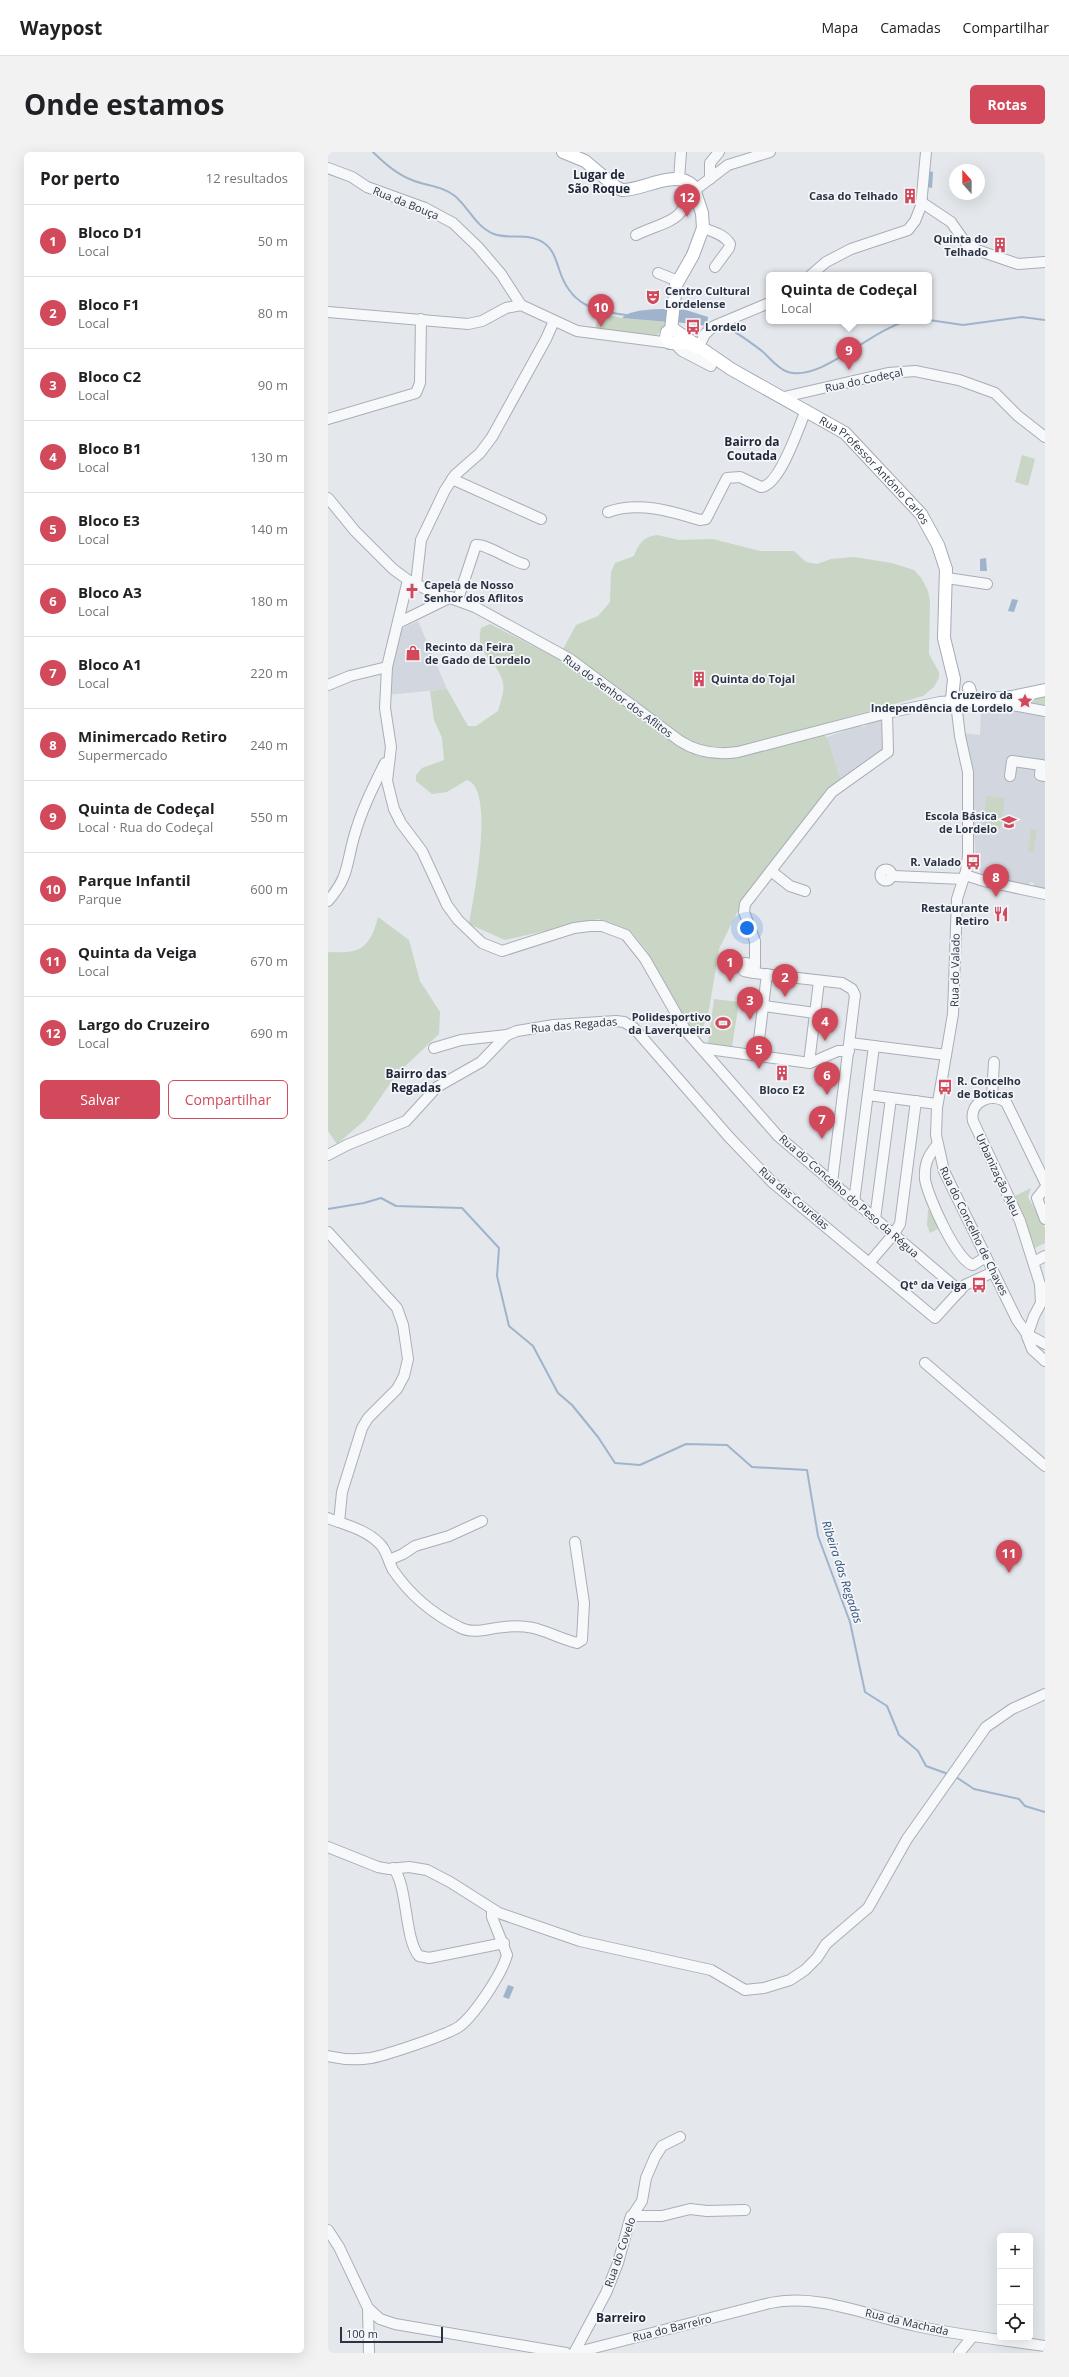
<!DOCTYPE html>
<html lang="pt">
<meta charset="utf-8">
<style>
:root{--surface:#fff;--page:#f2f2f2;--text:#202124;--muted:#757577;--line:#e0e0e0;--accent:#d1495b}
body{margin:0;font-family:"Open Sans",sans-serif;background:var(--page);color:var(--text)}
.controls{position:absolute;right:12px;bottom:12px;display:grid;overflow:hidden;border-radius:6px;box-shadow:0 4px 16px #0002}
.controls button{width:36px;height:36px;display:grid;place-items:center;padding:0;border:0;border-bottom:1px solid var(--line);background:var(--surface);color:var(--text);font:20px sans-serif}
.compass{position:absolute;left:621px;top:12px;width:36px;height:36px;border-radius:50%;background:var(--surface);box-shadow:0 4px 16px #0002;rotate:339deg}
.scale{position:absolute;left:12px;bottom:10px;width:103px;box-sizing:border-box;padding-left:4px;border:2px solid #2b3445;border-top:0;font-size:11px;line-height:14px;white-space:nowrap;color:#2b3445;-webkit-text-stroke:3px #f4f6f9;paint-order:stroke}
.you{position:absolute;left:419px;top:776px;width:14px;height:14px;margin:-10px;border:3px solid #fff;border-radius:50%;background:#1a73e8;box-shadow:0 0 0 6px #1a73e833}
.badge{display:grid;place-items:center;width:26px;height:26px;border-radius:50%;background:var(--accent);color:#fff;font-size:13px;font-weight:700}
.pin{position:absolute;translate:-50% -33px;filter:drop-shadow(0 1px 2px #0008)}
.pin::after{content:'';position:absolute;top:21px;width:14px;height:12px;background:inherit;clip-path:polygon(0 0,100% 0,50% 100%)}
.popup{position:absolute;left:438px;top:120px;width:166px;height:52px;box-sizing:border-box;display:grid;place-content:center;border-radius:6px;background:var(--surface);filter:drop-shadow(0 1px 3px #0005);font-size:13px;white-space:nowrap;color:var(--muted)}
.popup b{font-size:15px;color:var(--text)}
.popup::after{content:'';position:absolute;left:50%;top:100%;margin-left:-8px;border:8px solid transparent;border-top-color:var(--surface)}
.list{margin:0;padding:0;list-style:none}
h2{display:flex;justify-content:space-between;align-items:center;height:52px;margin:0;padding:0 16px;font-size:17px}
h2 small{font-size:13px;font-weight:400;color:var(--muted)}
.list li{display:grid;grid-template-columns:26px 1fr auto;gap:12px;align-items:center;box-sizing:border-box;height:72px;padding:0 16px;border-top:1px solid var(--line)}
.list b{display:block;font-size:15px;white-space:nowrap}
.list p{margin:0;font-size:13px;white-space:nowrap;color:var(--muted)}
.list em{font-size:13px;font-style:normal;color:var(--muted)}
.actions{display:flex;gap:8px;padding:12px 16px}
.actions a{flex:1;padding:9px 0;border:1px solid var(--accent);border-radius:6px;text-align:center;font-size:14px;color:var(--accent)}
.actions .main{background:var(--accent);color:#fff}
.icon{flex:none;width:22px;height:22px;fill:none;stroke:currentColor;stroke-width:2;stroke-linecap:round;stroke-linejoin:round}
.map{position:relative;flex:none;width:717px;height:2201px;overflow:hidden;border-radius:6px}
header{display:flex;align-items:center;gap:24px;box-sizing:border-box;height:56px;padding:0 20px;background:var(--surface);border-bottom:1px solid var(--line)}
header strong{font-size:19px}
nav{display:flex;gap:22px;margin-inline-start:auto;font-size:14px}
.intro{display:flex;align-items:center;justify-content:space-between;box-sizing:border-box;height:96px;padding:0 24px}
h1{margin:0;font-size:28px}
.button{padding:10px 18px;border-radius:6px;background:var(--accent);color:#fff;font-size:14px;font-weight:700}
main{display:flex;gap:24px;padding:0 24px}
aside{flex:1;background:var(--surface);border-radius:6px;box-shadow:0 4px 16px #0002}
.map>svg:first-child{display:block}
.built{fill:#d2d6de}
.green{fill:#c9d6c5}
.water{fill:#9fb4cc}
.lines{fill:none;stroke-linecap:round;stroke-linejoin:round}
.stream{stroke:#9fb4cc;stroke-width:2}
.minor-casing{stroke:#a9aeb7;stroke-width:12}
.major-casing{stroke:#a3abb8;stroke-width:14}
.minor{stroke:#f7f8fa;stroke-width:10}
.major{stroke:#fff;stroke-width:12}
.labels{text-anchor:middle;stroke-width:3.5;stroke-linejoin:round;paint-order:stroke}
.poi-label{font-size:11px;font-weight:bold;fill:#2b3445;stroke:#f4f6f9;text-anchor:end}
.street-label{font-size:11px;fill:#2b3445;stroke:#f4f6f9}
.neighbourhood-label{font-size:12px;font-weight:bold;fill:#1d2536;stroke:#f4f6f9}
.water-label{font-size:12px;font-style:italic;fill:#34527a;stroke:#f4f6f9}
</style>
<header>
<strong>Waypost</strong>
<nav><a>Mapa</a><a>Camadas</a><a>Compartilhar</a></nav>
</header>
<div class="intro"><h1>Onde estamos</h1><a class="button">Rotas</a></div>
<main>
<aside>
<h2>Por perto<small>12 resultados</small></h2>
<ul class="list">
<li><span class="badge">1</span><div><b>Bloco D1</b><p>Local</p></div><em>50 m</em></li>
<li><span class="badge">2</span><div><b>Bloco F1</b><p>Local</p></div><em>80 m</em></li>
<li><span class="badge">3</span><div><b>Bloco C2</b><p>Local</p></div><em>90 m</em></li>
<li><span class="badge">4</span><div><b>Bloco B1</b><p>Local</p></div><em>130 m</em></li>
<li><span class="badge">5</span><div><b>Bloco E3</b><p>Local</p></div><em>140 m</em></li>
<li><span class="badge">6</span><div><b>Bloco A3</b><p>Local</p></div><em>180 m</em></li>
<li><span class="badge">7</span><div><b>Bloco A1</b><p>Local</p></div><em>220 m</em></li>
<li><span class="badge">8</span><div><b>Minimercado Retiro</b><p>Supermercado</p></div><em>240 m</em></li>
<li><span class="badge">9</span><div><b>Quinta de Codeçal</b><p>Local · Rua do Codeçal</p></div><em>550 m</em></li>
<li><span class="badge">10</span><div><b>Parque Infantil</b><p>Parque</p></div><em>600 m</em></li>
<li><span class="badge">11</span><div><b>Quinta da Veiga</b><p>Local</p></div><em>670 m</em></li>
<li><span class="badge">12</span><div><b>Largo do Cruzeiro</b><p>Local</p></div><em>690 m</em></li>
</ul>
<div class="actions"><a class="main">Salvar</a><a>Compartilhar</a></div>
</aside>
<div class="map">
<svg width="717" height="2201" viewBox="0 0 717 2201">
<rect width="100%" height="100%" fill="#e4e7ec"/>
<g class="built">
<path d="M90 469 119 537 59 543 61 523 71 478Z"/>
<path d="M653 556 717 562V739L705 736 706 731 702 730 700 736 654 723 648 712 643 637 633 581 652 583Z"/>
<path d="M557 565 560 599 514 631 499 585 522 577V575L530 573 535 575 539 573 540 570Z"/>
</g>
<g class="green">
<path d="M271 161 294 166 340 170 328 184 267 178Z"/>
<path d="M694 303 707 307 700 334 687 330Z"/>
<path d="M329 383 351 388 385 387 432 399H466L478 410 489 412 503 407 526 405 564 411 586 418 594 427 600 439 602 450 601 502 611 520V526L606 535 595 544 413 595 384 596 361 589 263 516 234 499 248 473 270 464 282 450 283 420 287 411 306 404C311 391 315 385 329 383Z"/>
<path d="M162 472 244 514 347 590 393 606 493 582 499 585 514 631 412 755 391 797 381 858 373 881 369 885 363 882 319 799 303 779 271 767 177 788 141 772C145 748 168 637 139 628L119 640 104 642 88 629V623L94 616 116 608 114 586 106 568 102 539 119 537 140 574H148L170 559C172 551 177 539 175 531 170 506 146 505 153 476Z"/>
<path d="M717 541V556L703 553V544Z"/>
<path d="M659 644 677 646 672 677 655 674Z"/>
<path d="M703 677 709 678 705 700 700 699Z"/>
<path d="M50 765 81 788 92 829 112 860 111 882 68 923 37 968 9 992 0 979V800C33 802 42 796 50 765Z"/>
<path d="M386 847 411 850 404 895 380 891Z"/>
<path d="M703 1036 700 1045 717 1076V1091L707 1096 687 1044Z"/>
<path d="M600 1058H605L614 1075 602 1081 599 1073Z"/>
</g>
<g class="water">
<path d="M601 19 605 20 604 36 599 35Z"/>
<path d="M341 157 340 170 294 166C302 157 329 157 341 157Z"/>
<path d="M348 157 358 158 380 165 379 174 348 170Z"/>
<path d="M658 406 659 419H652V407Z"/>
<path d="M684 447 690 448 686 460 680 459Z"/>
<path d="M180 1833 186 1835 181 1847 175 1845Z"/>
</g>
<g class="lines">
<g class="stream">
<path d="M45 0C55 10 70 23 84 28 98 34 115 34 127 44 141 56 148 75 166 82 182 88 201 80 216 91 225 97 228 108 231 117 242 152 264 159 298 163"/>
<path d="M601 168 635 173 694 165 717 168"/>
<path d="M396 174C409 180 422 190 434 199 442 206 450 217 460 220 493 230 543 178 579 169"/>
<path d="M0 1057 36 1051 53 1046 68 1054 134 1056 171 1096 169 1124 181 1174 205 1194 230 1241 244 1253 270 1285 287 1311 312 1313 358 1292 399 1293 424 1315 479 1318 490 1384 522 1470 537 1540 559 1554 571 1583 590 1599 598 1614 620 1622"/>
<path d="M628 1625 646 1637 691 1647 697 1654 717 1660"/>
</g>
<g class="minor-casing">
<g id="minor">
<path d="M0 16 24 25 39 35 97 56 125 71 150 95 173 122 193 153"/>
<path d="M382 27V11L391 0"/>
<path d="M351 28 353 0"/>
<path d="M367 38 400 13 442 0"/>
<path d="M593 50 623 70 637 90 649 98 690 112 717 110"/>
<path d="M375 76C384 79 397 83 402 92L401 96 387 115"/>
<path d="M308 83C342 67 353 73 365 34"/>
<path d="M330 121 350 129"/>
<path d="M483 123 498 110 523 97 580 78 587 69 593 54 598 0"/>
<path d="M0 160 140 172 154 169 178 156 193 153 249 179 342 191"/>
<path d="M347 192 354 199 383 214"/>
<path d="M370 196 377 182 386 174 441 151"/>
<path d="M456 245 560 221 587 219 631 228 667 241 690 264 717 285"/>
<path d="M0 267 88 241 92 231 93 167"/>
<path d="M124 327 213 367"/>
<path d="M0 346 27 379 65 417 80 428 98 437 147 455 242 507 352 589C369 600 390 603 410 600L559 561 612 550 626 549"/>
<path d="M280 360C310 349 343 359 372 368L378 367 399 326 412 325 433 335C452 334 471 274 478 258"/>
<path d="M619 426 659 432"/>
<path d="M80 428 59 515 57 556 63 595 59 629 66 657 73 671 94 699 119 753 130 768 154 791 174 799 246 776 262 774H274L298 783 317 807 358 879 450 984 632 1139"/>
<path d="M88 432 93 388 117 338 127 323 152 301 164 285 218 187 226 169"/>
<path d="M130 447 148 393C159 392 183 409 196 412"/>
<path d="M72 470 123 445"/>
<path d="M0 533 22 524 59 515"/>
<path d="M670 546 684 553 717 559"/>
<path d="M628 551 632 584 640 620V704L638 719 629 747 625 862 609 956 608 983 616 1019 689 1168 699 1182 717 1192"/>
<path d="M717 614 713 613 712 623 717 624"/>
<path d="M682 624 684 609 713 613"/>
<circle cx="558" cy="723" r="5.5"/>
<path d="M443 719 462 734 477 739"/>
<path d="M637 723 656 729 717 742"/>
<path d="M566 724 635 727"/>
<path d="M0 749C21 725 18 713 26 685 33 659 45 635 57 611"/>
<path d="M417 811 427 813 426 821 416 819Z"/>
<path d="M427 813V789L416 760 417 752 504 640 560 600 559 561"/>
<path d="M426 821 514 831 524 837 527 843 504 1031"/>
<path d="M436 854 487 861"/>
<path d="M522 891 618 903"/>
<path d="M106 896 133 888 179 883"/>
<path d="M373 896 482 911 510 899H521"/>
<path d="M429 904 439 822"/>
<path d="M481 911 491 829"/>
<path d="M540 943 609 952"/>
<path d="M664 946 666 910"/>
<path d="M609 993C600 1004 596 1012 597 1027 599 1043 629 1110 645 1113L658 1105"/>
<path d="M0 1003 19 993 78 969 109 935 153 910 179 883 189 879 226 873 288 869 296 870 306 876 401 985 445 1031 607 1166 637 1133 665 1120"/>
<path d="M717 1030 678 950C663 940 641 950 645 969L692 1069 712 1132 713 1151 706 1164 699 1184 704 1197 717 1209"/>
<path d="M717 1036 709 1046 717 1067"/>
<path d="M526 1050 546 894"/>
<path d="M547 1067 563 946"/>
<path d="M0 1080 69 1156 75 1173 80 1207 76 1224 69 1237 40 1266 34 1276 14 1340 11 1370"/>
<path d="M706 1110 717 1104"/>
<path d="M541 1111 565 1083 572 1072 588 949"/>
<path d="M597 1211 717 1314"/>
<path d="M0 1366C17 1373 37 1377 51 1391 59 1398 60 1409 65 1418 82 1443 105 1462 131 1475 145 1483 161 1476 176 1475 210 1471 219 1483 249 1491L254 1488 256 1451 247 1390"/>
<path d="M61 1408 75 1402 87 1394 121 1384 154 1369"/>
<path d="M0 1695 50 1715 61 1717 81 1715 99 1718 122 1730 171 1761 252 1789 383 1818 417 1838 436 1836 462 1828 477 1818 489 1806 498 1792 540 1756 579 1687 658 1575 684 1557 717 1542"/>
<path d="M65 1716C80 1732 76 1787 91 1804L101 1806 176 1791"/>
<path d="M0 1904C13 1907 30 1908 43 1906 58 1903 120 1883 132 1874 147 1862 174 1822 179 1803L164 1765V1758"/>
<path d="M303 2064H334L362 2057 379 2059 417 2058"/>
<path d="M0 2078 11 2095 40 2156 52 2167 67 2172 238 2201"/>
<path d="M40 2156 41 2201"/>
<path d="M246 2201 442 2151C490 2141 541 2164 588 2174 630 2183 674 2188 717 2194"/>
<path d="M246 2201 278 2141 290 2111 302 2067 314 2049 318 2026 327 2005 334 1994 352 1985"/>
<path d="M631 2201 645 2184"/>
</g>
</g>
<g class="major-casing">
<g id="major">
<path d="M235 0 257 9 288 35 294 38C314 39 347 16 365 34L374 61 375 76 365 103 348 133 343 178"/>
<path id="s1" d="M370 196 358 191H342L338 185 339 180 345 177 403 217 517 281 593 362 610 393 618 417 616 486 626 527 624 547 631 552 638 551 643 543 641 536"/>
<path d="M640 549 684 545 717 538"/>
</g>
</g>
<use href="#minor" class="minor"/>
<use href="#major" class="major"/>
</g>
<defs>
<g id="building-bare" transform="scale(1.2)"><path d="M-4-6H4V6H1V3H-1V6H-4ZM-2.5-4.3h1.7v1.8h-1.7ZM.8-4.3h1.7v1.8H.8ZM-2.5-1h1.7V.8h-1.7ZM.8-1h1.7V.8H.8Z" fill="#d1495b" stroke="#f4f6f9" stroke-width="2.5" paint-order="stroke"/></g>
<g id="theatre-bare" transform="scale(1.2)"><path d="M-5-5.5Q0-4 5-5.5V0Q5 5 0 6Q-5 5-5 0ZM-3.3-2.5H-1v1.5H-3.3ZM1-2.5H3.3v1.5H1ZM-2.8 1Q0 5.5 2.8 1Z" fill="#d1495b" stroke="#f4f6f9" stroke-width="2.5" paint-order="stroke"/></g>
<g id="bus-bare" transform="scale(1.2)"><path d="M-5-6H5V4H4V6H2V4H-2V6H-4V4H-5ZM-3.5-4V0h7V-4ZM-3.5 1.2v1.5H-2V1.2ZM2 1.2v1.5H3.5V1.2Z" fill="#d1495b" stroke="#f4f6f9" stroke-width="2.5" paint-order="stroke"/></g>
<g id="church-bare" transform="scale(1.2)"><path d="M-1.2-6h2.4v3.5h3.3v2.4h-3.3V6h-2.4V-.1h-3.3v-2.4h3.3Z" fill="#d1495b" stroke="#f4f6f9" stroke-width="2.5" paint-order="stroke"/></g>
<g id="shop-bare" transform="scale(1.2)"><path d="M-5-2.5h2.3a2.7 3.5 0 0 1 5.4 0H5L5.5 6h-11ZM-1.5-2.5h3a1.5 2.3 0 0 0-3 0Z" fill="#d1495b" stroke="#f4f6f9" stroke-width="2.5" paint-order="stroke"/></g>
<g id="sight-bare" transform="scale(1.2)"><path d="M0-6L1.8-2.2L6-1.7L2.9 1.2L3.7 5.4L0 3.3L-3.7 5.4L-2.9 1.2L-6-1.7L-1.8-2.2Z" fill="#d1495b" stroke="#f4f6f9" stroke-width="2.5" paint-order="stroke"/></g>
<g id="school-bare" transform="scale(1.2)"><path d="M0-5L7-2L0 1L-7-2ZM-4 1L0 2.5L4 1V4Q0 6-4 4Z" fill="#d1495b" stroke="#f4f6f9" stroke-width="2.5" paint-order="stroke"/></g>
<g id="restaurant-bare" transform="scale(1.2)"><path d="M-5-6h1v4h1v-4h1v4h1v-4h1v5L-1.5 .5V6h-2V.5L-5-1ZM5-6V6H3V1.5H1.5Q1.5-4 5-6Z" fill="#d1495b" stroke="#f4f6f9" stroke-width="2.5" paint-order="stroke"/></g>
<g id="stadium-bare" transform="scale(1.2)"><path d="M0-5a6.5 5 0 1 0 0 10a6.5 5 0 1 0 0-10ZM-3.5-1.8h7v3.6h-7Z" fill="#d1495b" stroke="#f4f6f9" stroke-width="2.5" paint-order="stroke"/></g>
</defs>
<g fill-rule="evenodd">
<use href="#building-bare" x="582" y="44"/>
<use href="#building-bare" x="672" y="93"/>
<use href="#theatre-bare" x="325" y="145"/>
<use href="#bus-bare" x="365" y="175"/>
<use href="#church-bare" x="84" y="439"/>
<use href="#shop-bare" x="85" y="501"/>
<use href="#building-bare" x="371" y="527"/>
<use href="#sight-bare" x="697" y="549"/>
<use href="#school-bare" x="681" y="670"/>
<use href="#bus-bare" x="645" y="710"/>
<use href="#restaurant-bare" x="673" y="762"/>
<use href="#stadium-bare" x="395" y="871"/>
<use href="#building-bare" x="454" y="921"/>
<use href="#bus-bare" x="617" y="935"/>
<use href="#bus-bare" x="651" y="1133"/>
</g>
<g class="labels">
<g class="poi-label">
<text x="570" y="48">Casa do Telhado</text>
<text x="660" y="91">Quinta do<tspan x="660" dy="13">Telhado</tspan></text>
<text x="337" y="143" text-anchor="start">Centro Cultural<tspan x="337" dy="13">Lordelense</tspan></text>
<text x="377" y="179" text-anchor="start">Lordelo</text>
<text x="96" y="437" text-anchor="start">Capela de Nosso<tspan x="96" dy="13">Senhor dos Aflitos</tspan></text>
<text x="97" y="499" text-anchor="start">Recinto da Feira<tspan x="97" dy="13">de Gado de Lordelo</tspan></text>
<text x="383" y="531" text-anchor="start">Quinta do Tojal</text>
<text x="685" y="547">Cruzeiro da<tspan x="685" dy="13">Independência de Lordelo</tspan></text>
<text x="669" y="668">Escola Básica<tspan x="669" dy="13">de Lordelo</tspan></text>
<text x="633" y="714">R. Valado</text>
<text x="661" y="760">Restaurante<tspan x="661" dy="13">Retiro</tspan></text>
<text x="383" y="869">Polidesportivo<tspan x="383" dy="13">da Laverqueira</tspan></text>
<text x="629" y="933" text-anchor="start">R. Concelho<tspan x="629" dy="13">de Boticas</tspan></text>
<text x="454" y="942" text-anchor="middle">Bloco E2</text>
<text x="639" y="1137">Qtª da Veiga</text>
</g>
<g class="street-label">
<text transform="translate(78 51) rotate(22)" y="4">Rua da Bouça</text>
<text transform="translate(536 228) rotate(-12)" y="4">Rua do Codeçal</text>
<text dy="4" stroke="none"><textPath href="#s1" startOffset="296">Rua Professor António Carlos</textPath></text>
<text transform="translate(290 544) rotate(36)" y="4">Rua do Senhor dos Aflitos</text>
<text transform="translate(627 818) rotate(-89)" y="4">Rua do Valado</text>
<text transform="translate(246 873) rotate(-5)" y="4">Rua das Regadas</text>
<text transform="translate(670 1023) rotate(65)" y="4">Urbanização Aleu</text>
<text transform="translate(521 1044) rotate(41)" y="4">Rua do Concelho do Peso da Régua</text>
<text transform="translate(466 1046) rotate(41)" y="4">Rua das Courelas</text>
<text transform="translate(646 1079) rotate(64)" y="4">Rua do Concelho de Chaves</text>
<text transform="translate(292 2100) rotate(-71)" y="4">Rua do Covelo</text>
<text transform="translate(579 2170) rotate(13)" y="4">Rua da Machada</text>
<text transform="translate(344 2176) rotate(-14)" y="4">Rua do Barreiro</text>
</g>
<g class="neighbourhood-label">
<text x="271" y="27">Lugar de<tspan x="271" dy="14">São Roque</tspan></text>
<text x="424" y="294">Bairro da<tspan x="424" dy="14">Coutada</tspan></text>
<text x="88" y="926">Bairro das<tspan x="88" dy="14">Regadas</tspan></text>
<text x="293" y="2170">Barreiro</text>
</g>
<g class="water-label">
<text transform="translate(514 1420) rotate(72)" y="4">Ribeira das Regadas</text>
</g>
</g>
</svg>
<div class="controls">
<button>+</button>
<button>−</button>
<button><svg class="icon" aria-label="locate" viewBox="0 0 24 24"><circle cx="12" cy="12" r="6"/><path d="M12 2v4M12 18v4M2 12h4M18 12h4"/></svg></button>
</div>
<svg class="compass" viewBox="-18 -18 36 36"><path d="M0-13l5 13h-10z" fill="#e53935"/><path d="M0 13l5-13h-10z" fill="#757577"/></svg>
<div class="scale">100 m</div>
<div class="you"></div>
<div class="pin badge" style="left:402px;top:830px">1</div>
<div class="pin badge" style="left:457px;top:845px">2</div>
<div class="pin badge" style="left:422px;top:868px">3</div>
<div class="pin badge" style="left:497px;top:889px">4</div>
<div class="pin badge" style="left:431px;top:917px">5</div>
<div class="pin badge" style="left:499px;top:943px">6</div>
<div class="pin badge" style="left:494px;top:987px">7</div>
<div class="pin badge" style="left:668px;top:745px">8</div>
<div class="pin badge" style="left:521px;top:218px">9</div>
<div class="popup"><b>Quinta de Codeçal</b>Local</div>
<div class="pin badge" style="left:273px;top:175px">10</div>
<div class="pin badge" style="left:681px;top:1421px">11</div>
<div class="pin badge" style="left:359px;top:65px">12</div>
</div>
</main>
